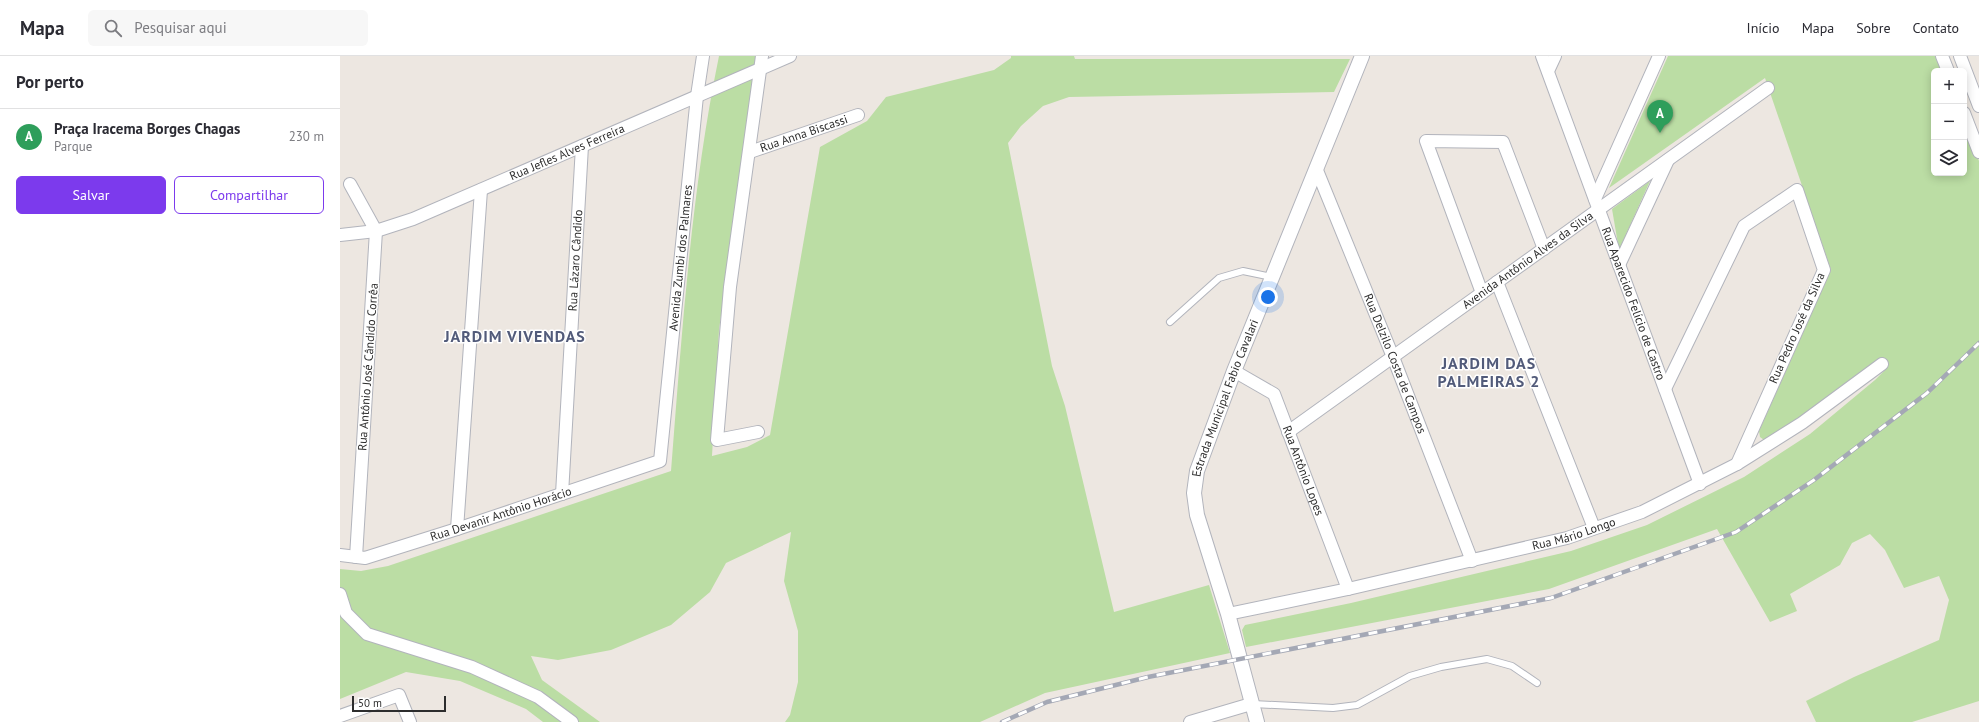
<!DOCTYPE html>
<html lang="pt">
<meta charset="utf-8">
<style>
:root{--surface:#fff;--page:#f7f7f7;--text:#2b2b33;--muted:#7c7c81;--line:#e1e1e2;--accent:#7c3aed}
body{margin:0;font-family:"PT Sans",sans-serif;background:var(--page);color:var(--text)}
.controls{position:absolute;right:12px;top:12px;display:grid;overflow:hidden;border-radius:6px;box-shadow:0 2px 10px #0003}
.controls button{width:36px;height:36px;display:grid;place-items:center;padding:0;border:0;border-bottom:1px solid var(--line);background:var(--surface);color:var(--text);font:20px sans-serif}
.scale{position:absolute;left:12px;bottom:10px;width:94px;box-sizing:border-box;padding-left:4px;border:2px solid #2d2d2d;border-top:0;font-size:11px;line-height:14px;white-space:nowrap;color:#2d2d2d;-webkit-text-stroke:3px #fff;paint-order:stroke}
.you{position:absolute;left:928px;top:241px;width:14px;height:14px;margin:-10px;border:3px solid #fff;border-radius:50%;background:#1a73e8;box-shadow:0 0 0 6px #1a73e833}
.badge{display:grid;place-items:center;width:26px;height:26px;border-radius:50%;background:var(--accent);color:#fff;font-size:13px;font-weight:700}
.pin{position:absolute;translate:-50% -33px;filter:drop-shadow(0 1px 2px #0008)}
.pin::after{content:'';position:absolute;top:21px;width:14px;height:12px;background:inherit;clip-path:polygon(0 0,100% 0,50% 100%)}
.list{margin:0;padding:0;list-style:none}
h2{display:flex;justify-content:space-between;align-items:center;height:52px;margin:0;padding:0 16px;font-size:17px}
h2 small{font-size:13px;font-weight:400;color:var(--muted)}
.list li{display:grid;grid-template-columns:26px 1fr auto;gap:12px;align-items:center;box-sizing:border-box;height:56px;padding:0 16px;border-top:1px solid var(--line)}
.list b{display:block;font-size:15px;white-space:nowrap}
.list p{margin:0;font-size:13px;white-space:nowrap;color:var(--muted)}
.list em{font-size:13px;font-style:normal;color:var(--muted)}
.actions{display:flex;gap:8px;padding:12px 16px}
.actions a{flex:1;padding:9px 0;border:1px solid var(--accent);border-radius:6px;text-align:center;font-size:14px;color:var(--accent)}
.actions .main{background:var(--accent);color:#fff}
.icon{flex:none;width:22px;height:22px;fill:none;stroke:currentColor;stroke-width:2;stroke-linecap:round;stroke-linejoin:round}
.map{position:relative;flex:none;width:1639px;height:666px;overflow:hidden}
header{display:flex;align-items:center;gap:24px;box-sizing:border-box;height:56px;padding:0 20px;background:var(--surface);border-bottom:1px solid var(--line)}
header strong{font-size:19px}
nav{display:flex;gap:22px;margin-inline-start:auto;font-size:14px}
.search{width:280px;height:36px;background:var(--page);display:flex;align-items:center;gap:10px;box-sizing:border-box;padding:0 14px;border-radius:6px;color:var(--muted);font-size:15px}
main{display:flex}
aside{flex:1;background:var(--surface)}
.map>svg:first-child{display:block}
.green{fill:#bbdda4}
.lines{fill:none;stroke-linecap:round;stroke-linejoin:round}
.service-casing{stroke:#b2b4bc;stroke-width:8}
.minor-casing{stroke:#b2b4bc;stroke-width:14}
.tertiary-casing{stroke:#b2b4bc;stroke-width:16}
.service{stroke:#fff;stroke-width:6}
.minor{stroke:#fff;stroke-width:12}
.tertiary{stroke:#fff;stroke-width:14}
.rail-casing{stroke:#a4a8b5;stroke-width:4.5}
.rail{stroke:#fff;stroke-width:3;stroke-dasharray:9;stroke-linecap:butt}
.labels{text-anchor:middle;stroke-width:3;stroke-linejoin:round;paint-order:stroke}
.street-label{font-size:12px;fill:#2d2d2d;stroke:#fff}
.district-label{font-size:16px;font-weight:bold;letter-spacing:1px;fill:#525b7a;stroke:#fff}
</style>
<header>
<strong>Mapa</strong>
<div class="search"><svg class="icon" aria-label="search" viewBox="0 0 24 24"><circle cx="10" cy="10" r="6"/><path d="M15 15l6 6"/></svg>Pesquisar aqui</div>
<nav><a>Início</a><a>Mapa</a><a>Sobre</a><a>Contato</a></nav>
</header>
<main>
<aside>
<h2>Por perto<small></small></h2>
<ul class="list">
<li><span class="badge" style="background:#2e9e5b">A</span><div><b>Praça Iracema Borges Chagas</b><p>Parque</p></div><em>230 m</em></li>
</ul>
<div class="actions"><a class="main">Salvar</a><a>Compartilhar</a></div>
</aside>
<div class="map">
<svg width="1639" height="666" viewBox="0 0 1639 666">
<rect width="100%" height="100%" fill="#ede7e1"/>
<g class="green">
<path d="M379 0H416L379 274 372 400 407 391 430 379 480 91 527 65 546 41 654 14 671 2V0H734L735 3H1010L994 36 729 41 703 50 681 70 668 87 712 310 725 350 774 556 869 529 890 597 705 637 640 666H445L450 659 458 626V575L444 525 451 476 386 507 370 536 331 569 271 594 218 604 191 600 202 624 260 666H203L186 653 120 625 66 616 0 643V513L21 515 48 510 331 415C342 276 351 136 379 0Z"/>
<path d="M1328 0H1599L1604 15H1594V117H1624V66L1639 105V645L1572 666H1476L1466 645 1514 621 1599 584 1609 544 1599 520 1564 532 1545 494 1530 478 1512 487 1500 509 1450 538 1457 555 1430 566 1377 473 1209 533 906 591 902 574 905 569 1011 547 1231 495 1307 469 1404 421 1470 378 1535 324 1547 312 1542 308 1540 302 1460 364 1424 384 1420 381 1419 375 1491 214 1425 22 1269 132Z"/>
<path d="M1310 125 1279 194 1272 153Z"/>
</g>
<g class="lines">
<g class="service-casing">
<g id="service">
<path d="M830 266 879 222 903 215 932 221"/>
<path d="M913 648 993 652 1017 649 1070 620 1101 611 1147 603 1172 610 1197 627"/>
</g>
</g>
<g class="minor-casing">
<g id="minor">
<path id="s1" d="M1202 0 1360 428"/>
<path d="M1602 0 1608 15"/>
<path d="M1620 0 1639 50"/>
<path d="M1208 15 1215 0"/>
<path d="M1624 57 1639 96"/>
<path id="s2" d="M410 96 518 59"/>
<path id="s3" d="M976 112 1053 301 1132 505"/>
<path d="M10 128 36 175 16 501"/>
<path d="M1255 143 1319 0"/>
<path id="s4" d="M0 179 36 175 73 163 450 0"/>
<path d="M1279 209 1328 104"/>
<path d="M1157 226 1254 472"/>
<path d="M1142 237 1086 85 1163 86 1204 193"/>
<path id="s5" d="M894 315 934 338 1008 533"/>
<path d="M1325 333 1404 170 1457 134 1484 214 1397 408"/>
<path d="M418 376 377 384 390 231 422 0"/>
<path id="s6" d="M948 376 1428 32"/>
<path id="s7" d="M222 438 242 90"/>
<path d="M117 473 141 134"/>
<path id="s8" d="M0 499 25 502 117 473 320 405 357 40 363 0"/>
<path d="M0 538 6 557 27 578 132 611 198 641 232 666"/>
<path id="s9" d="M888 558 1008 533 1227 482 1302 456 1397 408 1462 367 1542 308"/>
<path d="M0 660 59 639 70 666"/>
<path d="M850 666 911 648"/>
</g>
</g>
<g class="tertiary-casing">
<g id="tertiary">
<path id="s10" d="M917 666 888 558 857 459 854 437 857 415 894 315 1022 0"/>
</g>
</g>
<use href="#service" class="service"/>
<use href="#minor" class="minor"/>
<use href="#tertiary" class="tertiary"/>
<g class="rail-casing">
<path id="rail" d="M662 666 707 646 808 621 1211 542 1396 476 1474 424 1587 337 1639 287"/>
</g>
<use href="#rail" class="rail"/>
</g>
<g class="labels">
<g class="street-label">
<text dy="4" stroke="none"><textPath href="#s2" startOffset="57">Rua Anna Biscassi</textPath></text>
<text dy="4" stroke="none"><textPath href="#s4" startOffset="243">Rua Jefles Alves Ferreira</textPath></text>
<text dy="4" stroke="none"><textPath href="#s8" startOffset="540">Avenida Zumbi dos Palmares</textPath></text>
<text dy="4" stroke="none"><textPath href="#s7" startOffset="234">Rua Lázaro Cândido</textPath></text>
<text dy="4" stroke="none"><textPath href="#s6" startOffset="295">Avenida Antônio Alves da Silva</textPath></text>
<text dy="4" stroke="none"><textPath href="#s1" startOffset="264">Rua Aparecido Felício de Castro</textPath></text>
<text transform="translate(1457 272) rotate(-66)" y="4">Rua Pedro José da Silva</text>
<text dy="4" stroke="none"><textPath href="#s3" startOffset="211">Rua Delzilo Costa de Campos</textPath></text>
<text transform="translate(28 311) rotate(-86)" y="4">Rua Antônio José Cândido Corrêa</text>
<text dy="4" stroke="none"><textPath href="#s10" startOffset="338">Estrada Municipal Fabio Cavalari</textPath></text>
<text dy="4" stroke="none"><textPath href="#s5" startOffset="128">Rua Antônio Lopes</textPath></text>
<text dy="4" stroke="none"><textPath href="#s8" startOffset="168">Rua Devanir Antônio Horácio</textPath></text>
<text dy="4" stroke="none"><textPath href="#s9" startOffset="355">Rua Mário Longo</textPath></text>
</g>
<g class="district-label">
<text x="175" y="286">JARDIM VIVENDAS</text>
<text x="1149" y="313">JARDIM DAS<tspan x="1149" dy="18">PALMEIRAS 2</tspan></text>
</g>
</g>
</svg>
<div class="controls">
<button>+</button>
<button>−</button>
<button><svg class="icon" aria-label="layers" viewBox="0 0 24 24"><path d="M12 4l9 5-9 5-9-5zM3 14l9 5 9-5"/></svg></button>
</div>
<div class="scale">50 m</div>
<div class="you"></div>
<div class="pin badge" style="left:1320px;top:77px;background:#2e9e5b">A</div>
</div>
</main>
